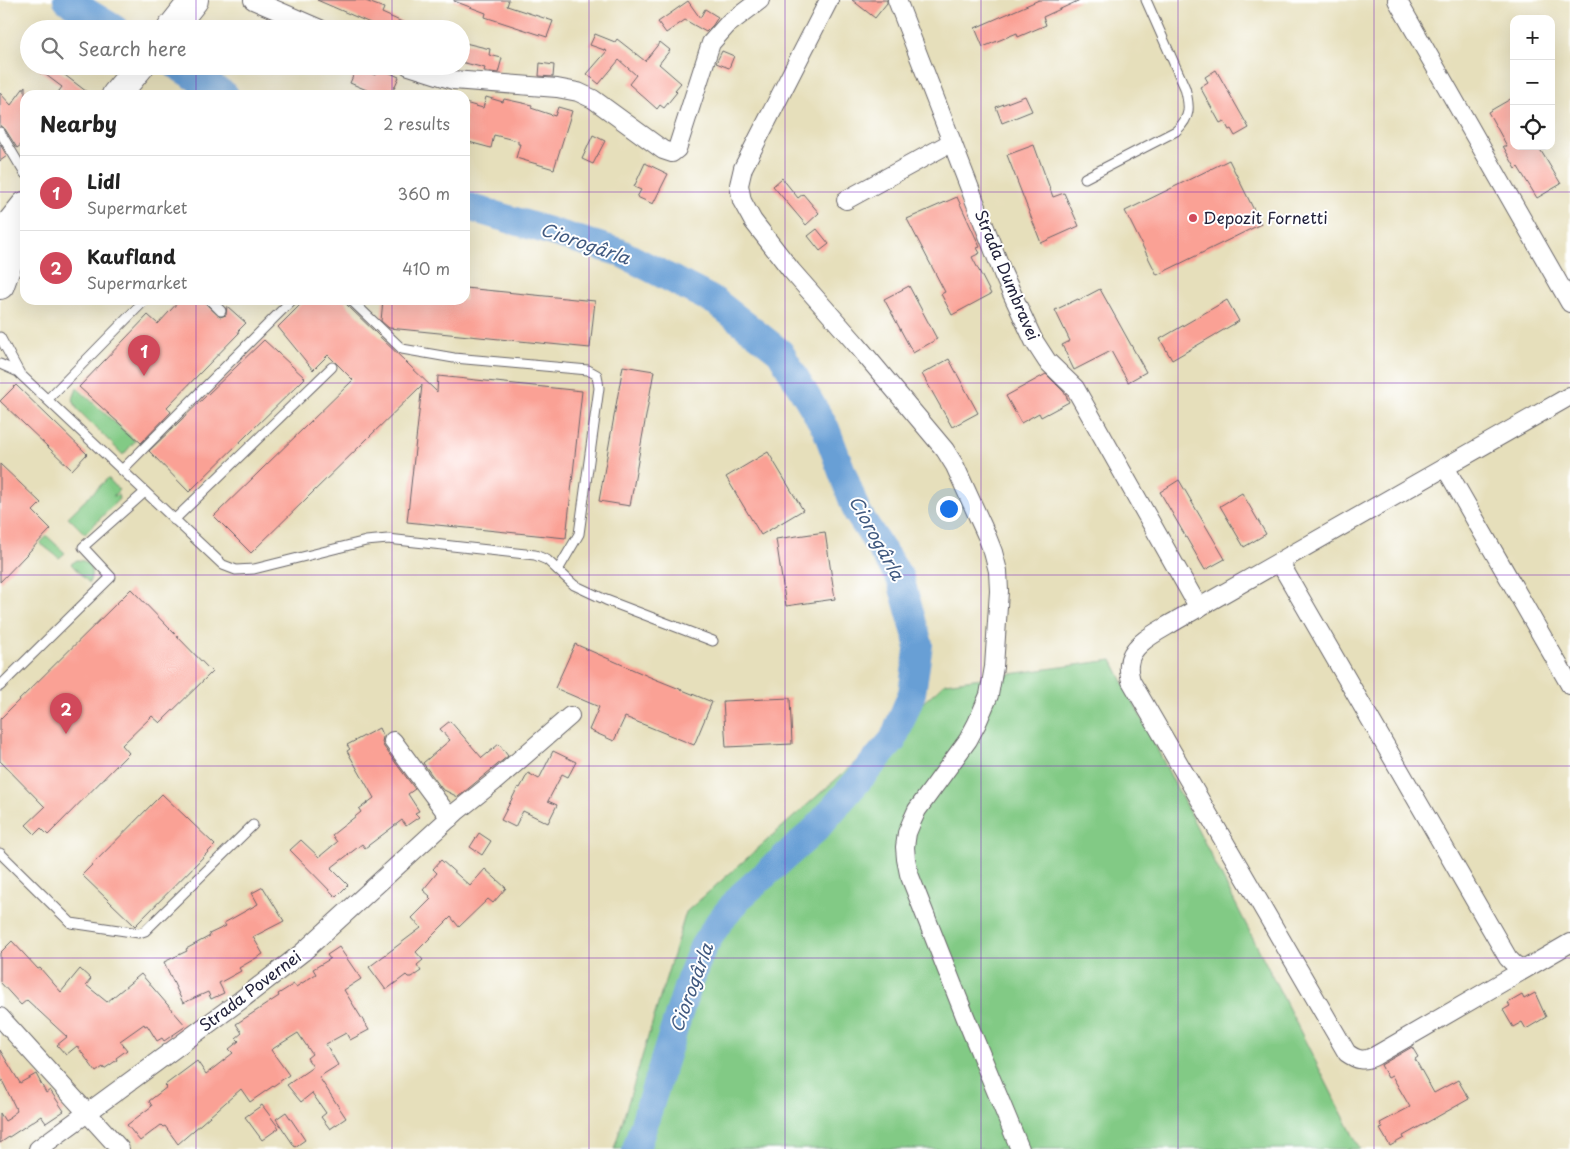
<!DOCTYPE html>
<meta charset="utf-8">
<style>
:root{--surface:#fff;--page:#f2f2f2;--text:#222;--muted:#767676;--line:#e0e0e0;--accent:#d1495b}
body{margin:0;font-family:"Playpen Sans",sans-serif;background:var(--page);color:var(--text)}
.controls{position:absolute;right:15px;top:15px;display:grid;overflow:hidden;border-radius:10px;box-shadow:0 5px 20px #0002}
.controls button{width:45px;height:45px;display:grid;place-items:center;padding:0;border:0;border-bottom:1px solid var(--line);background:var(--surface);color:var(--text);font:25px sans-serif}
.you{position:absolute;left:948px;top:508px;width:18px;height:18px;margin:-12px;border:4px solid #fff;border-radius:50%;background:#1a73e8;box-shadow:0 0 0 8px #1a73e833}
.badge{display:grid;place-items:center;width:32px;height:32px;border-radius:50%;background:var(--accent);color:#fff;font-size:16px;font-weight:700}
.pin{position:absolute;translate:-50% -41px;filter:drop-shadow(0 1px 2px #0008)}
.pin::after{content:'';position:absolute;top:26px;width:18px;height:15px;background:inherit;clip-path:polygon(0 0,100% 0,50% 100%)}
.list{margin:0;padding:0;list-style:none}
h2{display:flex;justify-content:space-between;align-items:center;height:65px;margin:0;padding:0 20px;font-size:21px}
h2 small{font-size:16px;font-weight:400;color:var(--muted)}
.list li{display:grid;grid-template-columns:32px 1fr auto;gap:15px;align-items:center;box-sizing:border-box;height:75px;padding:0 20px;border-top:1px solid var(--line)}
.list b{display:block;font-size:19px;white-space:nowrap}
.list p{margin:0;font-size:16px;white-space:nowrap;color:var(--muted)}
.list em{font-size:16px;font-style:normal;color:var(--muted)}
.icon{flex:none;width:28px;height:28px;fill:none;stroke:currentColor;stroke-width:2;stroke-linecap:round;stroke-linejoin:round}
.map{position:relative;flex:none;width:1570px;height:1149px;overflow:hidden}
.search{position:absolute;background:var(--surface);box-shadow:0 5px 20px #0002;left:20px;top:20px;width:450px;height:55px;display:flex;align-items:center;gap:12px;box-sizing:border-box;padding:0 18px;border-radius:28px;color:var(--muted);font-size:19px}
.panel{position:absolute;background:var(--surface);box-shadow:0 5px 20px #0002;left:20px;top:90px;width:450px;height:215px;border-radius:15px}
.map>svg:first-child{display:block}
.green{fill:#82ca85;stroke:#527660}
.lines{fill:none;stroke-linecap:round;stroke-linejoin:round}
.river{stroke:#679fd5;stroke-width:28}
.building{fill:#faa195}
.service-casing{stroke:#676468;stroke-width:11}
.minor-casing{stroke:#676468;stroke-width:20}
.trunk-casing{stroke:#676468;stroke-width:30}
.service{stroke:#fff;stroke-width:9}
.minor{stroke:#fff;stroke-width:18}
.trunk{stroke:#fff;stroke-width:28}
.grid{fill:none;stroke:#7b2cbf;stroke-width:1;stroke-opacity:0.55}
.poi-dot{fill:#d1495b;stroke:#fff;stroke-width:2}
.labels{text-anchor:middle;stroke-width:4;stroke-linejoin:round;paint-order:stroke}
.poi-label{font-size:16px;fill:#22223b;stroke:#fff;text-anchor:start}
.street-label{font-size:16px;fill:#22223b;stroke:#fff}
.water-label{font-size:18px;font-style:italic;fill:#415a80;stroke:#fff}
</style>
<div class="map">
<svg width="1570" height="1149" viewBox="0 0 1570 1149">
<rect width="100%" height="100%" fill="#fff"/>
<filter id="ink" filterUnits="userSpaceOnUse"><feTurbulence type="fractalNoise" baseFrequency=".02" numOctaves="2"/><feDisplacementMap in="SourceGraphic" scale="10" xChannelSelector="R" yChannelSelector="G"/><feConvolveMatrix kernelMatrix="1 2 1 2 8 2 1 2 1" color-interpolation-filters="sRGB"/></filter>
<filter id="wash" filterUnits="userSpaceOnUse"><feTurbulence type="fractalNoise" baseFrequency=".0096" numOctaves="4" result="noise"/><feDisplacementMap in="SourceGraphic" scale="20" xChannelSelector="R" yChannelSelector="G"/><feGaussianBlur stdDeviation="1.12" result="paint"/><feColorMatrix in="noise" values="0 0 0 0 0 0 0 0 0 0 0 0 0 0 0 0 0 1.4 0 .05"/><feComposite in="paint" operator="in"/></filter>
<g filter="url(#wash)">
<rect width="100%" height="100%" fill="#e6dfbb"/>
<g class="green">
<path d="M77 388 135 441 123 455 77 409 73 399Z"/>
<path d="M108 478 119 490 113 496 118 495 119 499 85 534 68 517Z"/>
<path d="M47 536 65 553 59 558 40 543Z"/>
<path d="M77 560C91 560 94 572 89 583L71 564Z"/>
<path d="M1112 660 1360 1149H614L686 912 945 683Z"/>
</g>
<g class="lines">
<g class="river">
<path d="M67 0 115 29"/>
<path d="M177 66 225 95"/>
<path d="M465 206 619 252 716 302 780 352 826 429 857 512 900 578 919 644 912 693 893 740 815 830 741 896 719 922 703 947 689 982 636 1149"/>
</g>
</g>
<g id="blocks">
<g class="building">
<path d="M317 0H363L384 8 382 13 418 29H384Z"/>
<path d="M454 0H509L507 6 553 21 547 37 485 17 486 13 454 1Z"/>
<path d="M852 0H887V3L875 18Z"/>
<path d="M1039 0H1080L1043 17 1046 25 1018 37 1017 33 983 47 975 28Z"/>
<path d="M688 1 700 18 705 9 718 17 713 25 706 32 685 20 666 33 658 22Z"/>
<path d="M595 34 615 42 617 39 645 61 660 42 670 50 659 64 681 83 675 90 677 92 664 108 660 105 657 109 629 84 636 75 619 60 599 84 587 74 607 51 590 45Z"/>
<path d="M465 43 490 49 489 55 502 58 498 73 484 71 485 68 461 62Z"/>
<path d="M722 51 734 56 729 68 716 63Z"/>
<path d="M540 63 554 65 553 77 539 76Z"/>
<path d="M34 66H53L91 95H56L62 87Z"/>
<path d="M357 67 375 75 379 68 399 77 391 95H368L369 91 350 83Z"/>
<path d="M1216 70 1249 128 1235 136 1231 129 1229 130 1224 121 1220 123 1200 87 1208 82 1205 77Z"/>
<path d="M25 86V142L17 148 5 129 0 126V93L11 105Z"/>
<path d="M1025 96 1032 111 1002 123 996 107Z"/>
<path d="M486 97 503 102 504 99 532 105 531 108 555 116 558 107 572 111 554 169 516 158 520 144H518V141L494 135 491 148 465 141V103L483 108Z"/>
<path d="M1514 97V146H1538L1561 184 1537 198 1518 167 1516 169 1503 146H1507L1488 112Z"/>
<path d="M593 135 605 141 593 164 582 159Z"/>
<path d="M0 144 7 156 0 161Z"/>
<path d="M1034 145 1053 197 1064 193 1079 226 1041 243 1007 155Z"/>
<path d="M1229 160 1261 224 1157 275 1125 211Z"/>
<path d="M645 163 668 174 653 204 637 197 641 190 634 187Z"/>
<path d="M782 178 798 198 803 194 819 213 806 225 773 186Z"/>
<path d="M957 197 980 247 977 248 980 253 972 257 991 294 952 315 941 294 945 292 907 219Z"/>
<path d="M817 229 829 244 820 251 808 236Z"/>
<path d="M909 286 937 339 913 353 884 299Z"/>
<path d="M465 288 595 301 590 348 389 328 381 321 383 300H465Z"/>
<path d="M1100 289 1146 372 1128 382 1111 351 1074 370 1062 345 1070 341 1055 310 1078 299 1079 300Z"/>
<path d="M180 300H204L206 304 220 317 226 315 227 306 246 323 238 331 239 333 167 407 171 412 141 443 79 387 148 315 158 324Z"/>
<path d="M305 300H345L347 305 437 392 438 376 582 391 566 538 407 522 422 385 251 553 214 516 353 380 328 355 313 370 278 327Z"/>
<path d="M1227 300 1239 321 1172 360 1160 339Z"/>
<path d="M264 340 305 378 189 492 149 451Z"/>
<path d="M949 359 978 413 952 427 922 374Z"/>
<path d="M623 366 654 371 630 506 599 501Z"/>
<path d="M1046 374 1064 392 1069 402 1041 417 1039 413 1021 423 1006 396Z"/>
<path d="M16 385 87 454 72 470 0 401Z"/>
<path d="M768 452 803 510 761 535 726 477Z"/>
<path d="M0 464 41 503 33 511 51 529 0 582Z"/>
<path d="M1179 480 1225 559 1205 570 1160 492Z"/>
<path d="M1242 493 1266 534 1244 547 1220 506Z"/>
<path d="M825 532 835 599 786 606 776 539Z"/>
<path d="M131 589 212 672 160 723 152 716 122 745 129 753 48 835 41 828 35 834 26 825 45 807 0 761V719Z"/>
<path d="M575 644 650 677 712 702 694 745 625 717 614 741 589 730 599 707 555 688Z"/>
<path d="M790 698 792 744 726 747 723 701Z"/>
<path d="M450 721 482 758 499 744 508 756 458 797 442 789 423 763 450 740 440 729Z"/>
<path d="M379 728 383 737 382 742 384 747 415 789 408 794 419 811 415 813 419 817 406 826 402 820 365 848 362 844 331 868 348 885 336 897 290 850 301 840 319 857 337 842 332 835 361 812 359 809 374 798 347 751 350 749 347 745Z"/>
<path d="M553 751 576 762 568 777 562 774 548 801 557 805 548 823 523 811 515 827 501 820 518 787 520 788 528 773 539 779Z"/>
<path d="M162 794 215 845 135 926 82 875Z"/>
<path d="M479 833 491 841 482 855 470 847Z"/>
<path d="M441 860 470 886 485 869 506 888 493 903 488 899 459 927 451 917 416 952 423 960 417 965 421 971 412 977H408L406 975 386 990 369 967 421 928 412 918 431 899 429 897 430 896 423 890 437 873 433 869Z"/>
<path d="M263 887 284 921 253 937 263 954 239 968 241 971 219 983 224 993 211 999 208 992 183 1003 164 962 187 951 186 949 210 936 209 934 226 926 224 923 258 904 252 893Z"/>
<path d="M12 941 38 969 40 968 61 992 80 969 91 979 86 985 107 1002 141 974 186 1026 164 1041 162 1038 157 1041 147 1025 145 1026 144 1024 120 1041 127 1050 116 1058 117 1060 104 1069 103 1067 96 1072 77 1046 66 1055 57 1045 67 1037 27 1000 21 1005 0 982V953Z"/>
<path d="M339 947 361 979 344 990 369 1030 350 1040 346 1033 326 1044 338 1065 319 1077 346 1118 330 1129 321 1117 326 1113 312 1093 301 1102 287 1085 313 1067 307 1058 312 1054 298 1033 271 1050 289 1075 250 1102 241 1089 178 1144 165 1126 163 1127 161 1125 140 1141 127 1125 152 1106 149 1101 167 1087 165 1085 197 1061 206 1074 233 1053 229 1049 239 1041 236 1038 242 1033 236 1024 279 996 278 994 294 984 296 987 316 974 313 969 330 959 327 955Z"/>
<path d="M1535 993 1546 1017 1526 1029 1522 1022 1513 1027 1503 1010 1510 1006 1508 1003 1522 995 1524 999Z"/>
<path d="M1412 1047 1418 1057 1415 1059 1434 1093 1458 1080 1469 1099 1403 1136 1404 1138 1390 1146 1380 1129 1383 1128 1380 1123 1410 1107 1392 1076 1388 1078 1381 1065Z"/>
<path d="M0 1050 20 1083 36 1074 46 1093 50 1090 64 1111 46 1123 41 1116 0 1143V1113L5 1121 10 1118 9 1117 17 1111 0 1076Z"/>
<path d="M262 1105 279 1128 262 1140 245 1117Z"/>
<path d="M286 1112 305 1140 295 1147 276 1119Z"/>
</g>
</g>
</g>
<g filter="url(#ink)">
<use href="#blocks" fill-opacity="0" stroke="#676468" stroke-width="1"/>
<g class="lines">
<g class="service-casing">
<g id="service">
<path d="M0 132 25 174"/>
<path d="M1085 178 1176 131C1191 117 1190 107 1185 88L1146 0"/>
<path d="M210 300 221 311"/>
<path d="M351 300 402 349 454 358 588 370 597 375 599 388 579 534 558 570"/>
<path d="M0 337 20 374 223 565 236 570 254 569 366 541 388 539 535 555 547 560 574 585 606 600 713 641"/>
<path d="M0 364 18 372"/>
<path d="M48 399 145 300"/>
<path d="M122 470 292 300"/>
<path d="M174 520 332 367"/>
<path d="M0 686 111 577 83 547 145 492"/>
<path d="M0 853 71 923 139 933 145 931 253 825"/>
</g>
</g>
<g class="minor-casing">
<g id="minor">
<path d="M253 0 320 29"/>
<path d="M829 0 743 168 739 185 742 201 753 221 791 270 857 345 945 450 955 466 986 534 993 552 998 571 999 591 994 667 989 695 977 723 968 740 917 810 912 821 907 833 905 847 906 859 909 874 965 1016 1020 1149"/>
<path d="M897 0 1003 274 1020 311 1034 341 1047 361 1075 388 1199 608"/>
<path d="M1397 0 1570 303"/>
<path d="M409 66 453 80 557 88 578 92 593 99 663 150 672 153 677 149 711 43 727 25 760 0"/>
<path d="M846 200 952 142"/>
<path d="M1570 396 1177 620C1160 631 1130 643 1129 665 1128 671 1130 676 1131 681L1347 1053C1357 1060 1364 1062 1375 1056L1570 943"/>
<path d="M1445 467 1570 685"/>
<path d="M1280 563 1508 958 1515 965 1524 969"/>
<path d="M393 741 450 818"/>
<path d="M0 1017 120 1149"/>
<path d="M38 1149 241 1000 303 952 456 812 495 781 570 716"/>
</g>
</g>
<g class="trunk-casing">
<g id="trunk">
<path d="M171 29 194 0"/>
<path d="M116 95 140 66"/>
<path d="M0 237 25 206"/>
<path d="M0 285 10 257 25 230"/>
</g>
</g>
<use href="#service" class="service"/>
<use href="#minor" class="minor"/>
<use href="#trunk" class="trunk"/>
</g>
</g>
<path class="grid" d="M196 0V29M392 0V29M589 0V1149M785 0V1149M981 0V1149M1178 0V1149M1374 0V1149M196 66V95M392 66V95M0 192H25M465 192H1570M196 300V1149M392 300V1149M0 383H1570M0 575H1570M0 766H1570M0 958H1570"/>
<circle class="poi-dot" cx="1193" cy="218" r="5"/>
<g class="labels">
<g class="poi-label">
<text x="1203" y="224">Depozit Fornetti</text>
</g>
<g class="street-label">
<text transform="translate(1007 275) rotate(67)" y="6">Strada Dumbravei</text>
<text transform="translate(250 991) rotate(-37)" y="6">Strada Povernei</text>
</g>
<g class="water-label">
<text transform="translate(585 244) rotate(19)" y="6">Ciorogârla</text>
<text transform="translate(876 538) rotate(61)" y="6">Ciorogârla</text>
<text transform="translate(692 988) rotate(-70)" y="6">Ciorogârla</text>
</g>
</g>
</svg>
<div class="controls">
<button>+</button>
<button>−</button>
<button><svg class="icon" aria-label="locate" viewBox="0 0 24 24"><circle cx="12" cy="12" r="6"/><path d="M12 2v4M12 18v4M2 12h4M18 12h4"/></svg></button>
</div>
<div class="you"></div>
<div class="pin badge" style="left:144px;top:376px">1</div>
<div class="pin badge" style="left:66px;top:734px">2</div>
<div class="search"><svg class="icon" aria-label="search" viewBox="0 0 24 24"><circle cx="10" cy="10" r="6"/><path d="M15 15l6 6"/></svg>Search here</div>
<section class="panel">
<h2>Nearby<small>2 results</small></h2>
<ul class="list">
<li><span class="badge">1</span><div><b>Lidl</b><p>Supermarket</p></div><em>360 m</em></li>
<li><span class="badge">2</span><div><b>Kaufland</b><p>Supermarket</p></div><em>410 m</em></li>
</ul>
</section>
</div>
